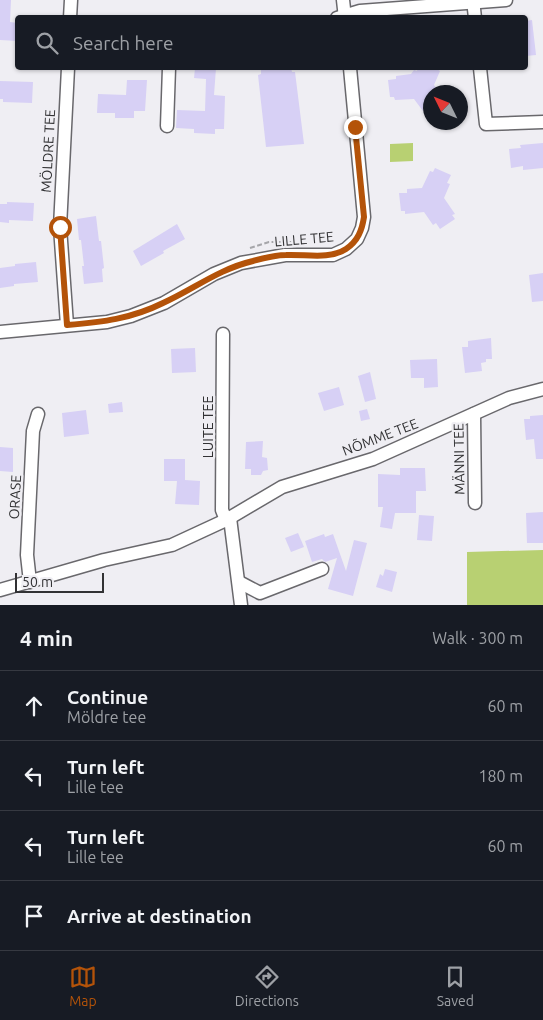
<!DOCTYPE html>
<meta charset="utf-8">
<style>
:root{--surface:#171b24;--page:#242831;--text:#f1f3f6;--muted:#9ea1a6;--line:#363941;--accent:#b45309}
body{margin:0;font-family:Ubuntu,sans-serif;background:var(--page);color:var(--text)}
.compass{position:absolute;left:423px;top:85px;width:45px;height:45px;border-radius:50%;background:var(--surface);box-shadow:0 1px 4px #0004;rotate:313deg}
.scale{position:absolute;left:15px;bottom:12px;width:89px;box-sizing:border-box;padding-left:5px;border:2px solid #323234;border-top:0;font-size:14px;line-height:18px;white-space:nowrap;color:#323234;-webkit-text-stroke:4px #efeef3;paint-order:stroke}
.stop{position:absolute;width:15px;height:15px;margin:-11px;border:4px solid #b45309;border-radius:50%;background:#fff}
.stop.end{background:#b45309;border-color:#fff;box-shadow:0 1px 5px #0008}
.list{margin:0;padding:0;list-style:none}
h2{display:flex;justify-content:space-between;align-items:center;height:65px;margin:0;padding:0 20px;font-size:21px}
h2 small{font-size:16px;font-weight:400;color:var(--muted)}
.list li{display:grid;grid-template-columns:32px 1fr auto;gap:15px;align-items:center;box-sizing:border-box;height:70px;padding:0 20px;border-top:1px solid var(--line)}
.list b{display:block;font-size:19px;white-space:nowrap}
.list p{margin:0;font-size:16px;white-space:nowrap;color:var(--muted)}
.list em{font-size:16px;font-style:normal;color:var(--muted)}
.icon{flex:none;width:28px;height:28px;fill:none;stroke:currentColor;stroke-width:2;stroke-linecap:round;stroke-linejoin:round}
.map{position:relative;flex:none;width:543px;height:605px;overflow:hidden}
.search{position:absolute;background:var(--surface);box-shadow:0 1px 4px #0004;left:15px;right:15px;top:15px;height:55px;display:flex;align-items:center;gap:12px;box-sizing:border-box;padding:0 18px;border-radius:5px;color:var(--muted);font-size:19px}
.sheet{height:345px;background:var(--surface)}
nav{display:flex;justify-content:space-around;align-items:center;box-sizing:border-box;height:70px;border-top:1px solid var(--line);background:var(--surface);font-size:14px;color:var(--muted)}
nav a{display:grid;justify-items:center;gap:2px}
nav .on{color:var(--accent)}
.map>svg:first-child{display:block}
.green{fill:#b8d072}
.building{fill:#d7d0f5}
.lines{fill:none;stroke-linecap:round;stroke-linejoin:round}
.minor-casing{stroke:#69686c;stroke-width:15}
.path{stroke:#a6a6aa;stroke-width:2;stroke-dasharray:5 2.5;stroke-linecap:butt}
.minor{stroke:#fff;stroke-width:12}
.route{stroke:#b45309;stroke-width:6}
.labels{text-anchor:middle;stroke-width:4.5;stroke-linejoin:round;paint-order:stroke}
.street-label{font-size:14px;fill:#323234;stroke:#efeef3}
</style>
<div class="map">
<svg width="543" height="605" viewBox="0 0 543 605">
<rect width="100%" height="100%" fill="#efeef3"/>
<g class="green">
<path d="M413 143V161L390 162V144Z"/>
<path d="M543 550V605H467V552Z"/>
</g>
<g class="building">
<path d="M0 0H11L10 22 18 23V41L0 40Z"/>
<path d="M532 20 536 55 526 56V21Z"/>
<path d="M195 68H216L214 95 225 96 224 129H215V134L194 133V129L176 128 177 110 205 111 206 79 194 78Z"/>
<path d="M261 68H291L292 72H295L304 144 266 147 258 75 261 74Z"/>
<path d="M418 68H435L440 71 434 85 436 88 430 92V106L423 111 414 99 395 100 394 97H390L388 80 396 79V76L411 74 414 70 417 71Z"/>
<path d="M127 80H147L145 111H134V118H115V113H97L98 94 126 95Z"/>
<path d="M0 81 33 82 32 103 3 102V99H0Z"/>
<path d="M543 143V168L523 170V166L511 168 509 149 521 148 520 145Z"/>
<path d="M435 168 451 175 447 183 450 184 444 198 455 214 452 215 455 219 440 229 436 223 433 225 424 212 405 214V211H401L399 193H407V189L422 188 430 171 433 172Z"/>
<path d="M7 202 34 203 33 221 9 220V223L0 222V204H7Z"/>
<path d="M96 216 99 241H101L104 268 102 269 103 282 84 284 82 266H84L81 240H79L77 219Z"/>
<path d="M177 224 185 239 163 251 164 253 141 266 133 251Z"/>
<path d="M36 262 38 282 14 284V286L0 288V268L15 266V264Z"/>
<path d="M543 273V301L532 302 529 275Z"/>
<path d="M491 338 492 359H486V362L481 363 482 371 465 373 462 347H468V341Z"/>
<path d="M195 348 196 372 172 373 171 349Z"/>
<path d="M437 359 438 387 424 388V378H411L410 360Z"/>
<path d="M370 372 376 399 365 402 358 376Z"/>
<path d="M339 387 344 405 324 411 318 393Z"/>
<path d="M122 402 123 412 109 413 108 404Z"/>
<path d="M367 409 370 419 361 421 359 411Z"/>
<path d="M86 410 89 434 64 437 62 413Z"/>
<path d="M543 415V459H536L534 439 526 440 524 419H530V416Z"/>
<path d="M263 441 262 457 267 458 268 470 263 471 261 475H251V469H245L246 442Z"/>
<path d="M0 447 13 448V472L0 471Z"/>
<path d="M164 459H185V480L200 481 199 505 175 504 177 481H164Z"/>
<path d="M400 468H425L426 491H416V513H395L392 529 380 527 383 507H378V474L400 475Z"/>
<path d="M543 512V543H527L526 513Z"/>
<path d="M419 515 434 516 432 541 417 540Z"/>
<path d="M298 533 304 547 291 552 285 538Z"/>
<path d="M324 534 325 537 333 534 346 571 354 540 367 543 353 596 328 589 337 558 325 562 322 559 312 562 305 541Z"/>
<path d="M385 569 397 572 392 592 376 587 380 574 383 576Z"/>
</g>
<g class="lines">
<g class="minor-casing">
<g id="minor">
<path d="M343 0 345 18"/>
<path d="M473 0 475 18"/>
<path d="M70 18 71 0"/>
<path d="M337 18 360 11 506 0"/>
<path d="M480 68 486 124 543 122"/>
<path d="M167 126 169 68"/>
<path d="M67 325 60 227 68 68"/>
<path d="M0 332 107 322 131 316 164 303 214 274 241 263 285 255H333L346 249 357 239 362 228 364 217 350 68"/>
<path d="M223 334 222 510 226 520"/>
<path d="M474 414 475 503"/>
<path d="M230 518 241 605"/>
<path d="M30 582 27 555 33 431 38 414"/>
<path d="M239 582 260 593 322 569"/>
<path d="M0 590 104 560 172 545 226 520 282 487 373 459 509 398 543 389"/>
</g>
</g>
<path class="path" d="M250 248 269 242H295"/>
<use href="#minor" class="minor"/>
</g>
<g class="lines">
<path class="route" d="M60 227 67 325C102 322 131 319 163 303 194 289 219 269 253 261 264 258 275 255 286 255 306 254 329 260 346 249 358 241 362 230 364 217L355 127"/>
</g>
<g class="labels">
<g class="street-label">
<text transform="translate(48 151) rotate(-87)" y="5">MÖLDRE TEE</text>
<text transform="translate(304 239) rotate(-5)" y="5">LILLE TEE</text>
<text transform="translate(208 427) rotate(-90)" y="5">LUITE TEE</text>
<text transform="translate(380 437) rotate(-21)" y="5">NÕMME TEE</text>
<text transform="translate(459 459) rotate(-91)" y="5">MÄNNI TEE</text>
<text transform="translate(15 497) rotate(-87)" y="5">ORASE</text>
</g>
</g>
</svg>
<svg class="compass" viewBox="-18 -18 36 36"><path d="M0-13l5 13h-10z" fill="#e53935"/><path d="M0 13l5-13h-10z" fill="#9ea1a6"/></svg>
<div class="scale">50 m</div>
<div class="stop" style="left:60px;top:227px"></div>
<div class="stop end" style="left:355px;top:127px"></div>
<div class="search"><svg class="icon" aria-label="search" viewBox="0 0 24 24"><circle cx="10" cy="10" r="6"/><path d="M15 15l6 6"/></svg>Search here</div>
</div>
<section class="sheet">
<h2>4 min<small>Walk · 300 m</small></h2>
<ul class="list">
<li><svg class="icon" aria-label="ahead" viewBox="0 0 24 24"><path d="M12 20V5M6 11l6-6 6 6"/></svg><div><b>Continue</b><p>Möldre tee</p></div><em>60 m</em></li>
<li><svg class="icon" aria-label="left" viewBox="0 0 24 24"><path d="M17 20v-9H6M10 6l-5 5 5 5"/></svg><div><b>Turn left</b><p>Lille tee</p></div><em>180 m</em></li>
<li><svg class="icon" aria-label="left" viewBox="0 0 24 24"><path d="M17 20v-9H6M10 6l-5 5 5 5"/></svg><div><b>Turn left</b><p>Lille tee</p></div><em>60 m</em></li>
<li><svg class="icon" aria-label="arrive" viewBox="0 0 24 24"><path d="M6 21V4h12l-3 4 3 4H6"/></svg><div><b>Arrive at destination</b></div></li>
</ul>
</section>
<nav>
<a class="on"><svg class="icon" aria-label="map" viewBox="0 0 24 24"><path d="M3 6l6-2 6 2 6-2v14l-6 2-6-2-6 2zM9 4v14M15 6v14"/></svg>Map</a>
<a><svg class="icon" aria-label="directions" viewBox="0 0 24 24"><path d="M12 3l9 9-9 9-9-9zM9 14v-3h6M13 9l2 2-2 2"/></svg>Directions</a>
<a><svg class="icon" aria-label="saved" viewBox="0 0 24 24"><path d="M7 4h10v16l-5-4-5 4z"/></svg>Saved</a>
</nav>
